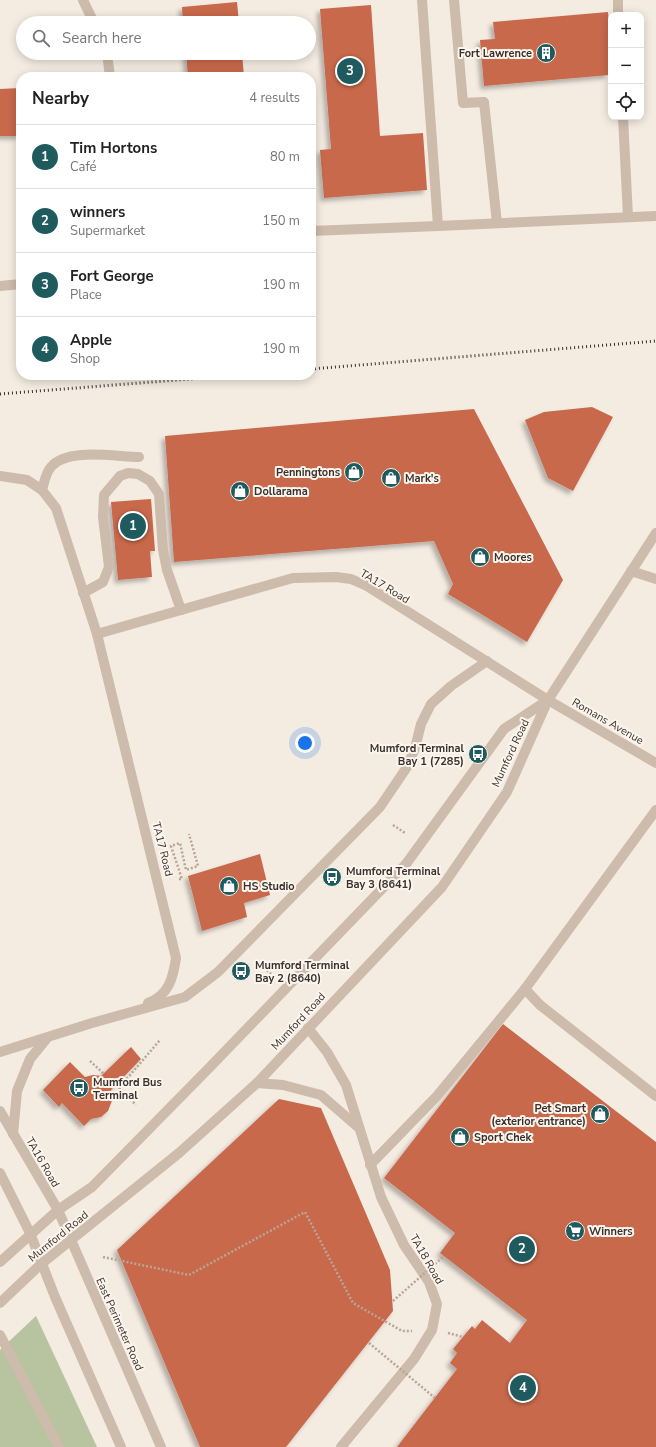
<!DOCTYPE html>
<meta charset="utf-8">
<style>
:root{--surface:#fff;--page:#f6f6f6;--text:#222;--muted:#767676;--line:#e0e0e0;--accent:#1f5a5e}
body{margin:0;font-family:"Nunito Sans",sans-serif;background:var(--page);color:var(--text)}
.controls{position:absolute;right:12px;top:12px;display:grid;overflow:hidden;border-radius:8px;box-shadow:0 2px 10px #0003}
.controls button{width:36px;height:36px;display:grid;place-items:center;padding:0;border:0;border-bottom:1px solid var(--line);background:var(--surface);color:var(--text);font:20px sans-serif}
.you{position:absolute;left:305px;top:743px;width:14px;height:14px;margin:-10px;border:3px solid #fff;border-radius:50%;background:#1a73e8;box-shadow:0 0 0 6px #1a73e833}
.badge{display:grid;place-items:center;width:26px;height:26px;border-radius:50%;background:var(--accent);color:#fff;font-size:13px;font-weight:700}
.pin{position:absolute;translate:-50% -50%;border:2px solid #fff;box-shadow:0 1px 4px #0006}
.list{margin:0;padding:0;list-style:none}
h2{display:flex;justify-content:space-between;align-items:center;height:52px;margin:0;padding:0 16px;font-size:17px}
h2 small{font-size:13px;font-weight:400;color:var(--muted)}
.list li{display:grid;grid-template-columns:26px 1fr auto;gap:12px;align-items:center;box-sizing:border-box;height:64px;padding:0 16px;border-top:1px solid var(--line)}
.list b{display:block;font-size:15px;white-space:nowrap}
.list p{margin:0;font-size:13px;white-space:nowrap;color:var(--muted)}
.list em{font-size:13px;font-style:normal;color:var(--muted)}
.icon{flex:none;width:22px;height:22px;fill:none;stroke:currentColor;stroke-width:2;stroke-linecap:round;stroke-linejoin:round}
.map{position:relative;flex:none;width:656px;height:1447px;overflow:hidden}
.search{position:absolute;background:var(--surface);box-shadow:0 2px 10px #0003;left:16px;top:16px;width:300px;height:44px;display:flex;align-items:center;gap:10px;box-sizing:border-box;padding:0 14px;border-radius:22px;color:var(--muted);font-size:15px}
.panel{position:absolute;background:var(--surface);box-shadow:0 2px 10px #0003;left:16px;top:72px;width:300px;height:308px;border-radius:16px}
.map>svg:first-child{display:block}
.green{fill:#b8c4a0}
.building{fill:#c8694b;filter:url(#shadow)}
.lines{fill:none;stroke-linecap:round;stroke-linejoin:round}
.path{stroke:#b9a596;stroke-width:2.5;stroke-dasharray:2 2;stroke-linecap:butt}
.service{stroke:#cdbbac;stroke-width:10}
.minor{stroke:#cdbbac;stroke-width:10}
.tertiary{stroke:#cdbbac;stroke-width:10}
.rail{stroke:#3b302b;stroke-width:3;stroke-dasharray:1 3;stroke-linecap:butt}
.path-bridge{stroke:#b9a596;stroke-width:2.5;stroke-dasharray:2 2;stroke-linecap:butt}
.labels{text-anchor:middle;stroke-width:4;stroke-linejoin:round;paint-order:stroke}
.poi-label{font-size:11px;font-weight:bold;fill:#3b302b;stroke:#fbf5ee;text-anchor:start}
.street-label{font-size:11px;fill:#3b302b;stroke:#fbf5ee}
</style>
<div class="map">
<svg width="656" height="1447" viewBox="0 0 656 1447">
<defs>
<filter id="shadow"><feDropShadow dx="-3.5" dy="3.5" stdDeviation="2" flood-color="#0004"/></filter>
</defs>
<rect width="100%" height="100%" fill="#f4ebe1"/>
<path class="green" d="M36 1316 97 1447H0V1350Z"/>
<g class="building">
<path d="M237 2 239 23H183L182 7Z"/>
<path d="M371 5 380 136 423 133 427 190 324 198 320 150 331 149 320 9Z"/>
<path d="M608 12 611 48V59H608L609 75 484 86 480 40 495 39 493 22Z"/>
<path d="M186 53H242L244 77H188Z"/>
<path d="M21 88V136H0V89Z"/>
<path d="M592 407 613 417 573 491 548 478 525 420 544 412Z"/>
<path d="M474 409 563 580 527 642 448 594 453 584 434 541 174 562 165 436Z"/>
<path d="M151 499 155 551H150L152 577 118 580 111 502Z"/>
<path d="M260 854 270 895 244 903 247 917 202 931 188 876Z"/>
<path d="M503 1024 656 1142V1447H397L457 1369 450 1363 457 1353 453 1349 472 1326 475 1329 482 1320 510 1343 527 1320 440 1253 455 1233 384 1178Z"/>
<path d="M131 1047 141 1059 111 1090 113 1098 108 1111 101 1117 91 1119 84 1126 62 1103 59 1107 43 1090 70 1062 85 1077 93 1075 101 1076Z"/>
<path d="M279 1099 321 1108 390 1270 393 1311 286 1447H200L117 1250Z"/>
</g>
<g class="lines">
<g class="path">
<path d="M393 825 405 833"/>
<path d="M179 879H182L171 846 180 843 186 870 198 866 189 834"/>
<path d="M258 962 271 974"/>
<path d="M90 1061 104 1074"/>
<path d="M116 1085 136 1105"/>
<path d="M119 1088 160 1040"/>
<path d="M103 1257 189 1275 305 1212 353 1303 402 1331H412"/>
<path d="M448 1333 463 1337"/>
</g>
<g class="service">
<path d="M83 0 94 23"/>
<path d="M422 0 438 226 656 216"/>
<path d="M454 0 463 103 484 102 497 223"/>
<path d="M618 0V15"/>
<path d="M107 53 110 77"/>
<path d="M623 117 628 217"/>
<path d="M311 231 438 226"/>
<path d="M0 286 21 284"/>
<path d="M0 476 27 480 42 490 56 508 97 634 176 958C173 978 169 995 148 1003"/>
<path d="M42 490C44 483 46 472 51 467 67 447 117 457 139 457"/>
<path d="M631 571 656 579"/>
<path d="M83 593 103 582 109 567 103 517 104 495 120 476 128 473 138 474 150 481 159 494 163 550 167 570 181 610"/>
<path d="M97 634 293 578 336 577 351 579 367 586 548 700"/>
<path d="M525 989 540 1005 656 1096"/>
<path d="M308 1028 327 1052 346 1085 381 1197 404 1245 429 1282 437 1304 432 1330 414 1359 341 1447"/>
<path d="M0 1052 92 1023 185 997 218 972 380 807 407 767 415 748 421 724 431 704 451 686 487 661"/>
<path d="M257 1083 283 1085 321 1095 359 1128"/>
<path d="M0 1111 58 1210"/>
<path d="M13 1134 17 1091 30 1059 47 1038"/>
<path d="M370 1165 437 1096 525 989 656 810"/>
<path d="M0 1173 30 1233"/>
<path d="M0 1335 59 1447"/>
</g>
<g class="minor">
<path d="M548 700 656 763"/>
<path d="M58 1210 161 1447"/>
<path d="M30 1233 55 1297 121 1447"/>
</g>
<g class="tertiary">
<path d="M0 1262 58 1210 92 1187 209 1068 406 864 504 729 548 700"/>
<path d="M0 1303 41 1264 179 1153 257 1083 442 887 507 792 548 700 656 533"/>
</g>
<g class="rail">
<path d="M311 369 656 341"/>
<path d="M0 394 241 375"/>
</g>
<g class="path-bridge">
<path d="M393 1301 444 1256"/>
<path d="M369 1343 435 1398"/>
</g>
</g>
<defs>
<g id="building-disc" transform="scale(1)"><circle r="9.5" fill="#1f5a5e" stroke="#fbf5ee"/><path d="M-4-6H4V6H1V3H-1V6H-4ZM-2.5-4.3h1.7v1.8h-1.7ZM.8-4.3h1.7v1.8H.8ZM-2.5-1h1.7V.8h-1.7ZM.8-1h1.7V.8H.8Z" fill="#fff"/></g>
<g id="shop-disc" transform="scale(1)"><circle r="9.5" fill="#1f5a5e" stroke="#fbf5ee"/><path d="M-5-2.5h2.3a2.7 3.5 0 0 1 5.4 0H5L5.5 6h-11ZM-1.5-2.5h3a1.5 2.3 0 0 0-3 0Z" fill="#fff"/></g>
<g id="bus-disc" transform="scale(1)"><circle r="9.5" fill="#1f5a5e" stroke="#fbf5ee"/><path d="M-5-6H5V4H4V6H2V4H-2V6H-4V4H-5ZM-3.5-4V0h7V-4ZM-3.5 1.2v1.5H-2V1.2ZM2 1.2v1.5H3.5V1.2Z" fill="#fff"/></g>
<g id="supermarket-disc" transform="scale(1)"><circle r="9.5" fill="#1f5a5e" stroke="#fbf5ee"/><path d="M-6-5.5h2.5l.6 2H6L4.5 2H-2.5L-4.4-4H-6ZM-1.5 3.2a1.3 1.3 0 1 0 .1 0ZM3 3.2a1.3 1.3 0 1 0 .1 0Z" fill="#fff"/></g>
</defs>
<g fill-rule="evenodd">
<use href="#building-disc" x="546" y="53"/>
<use href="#shop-disc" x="354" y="472"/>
<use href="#shop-disc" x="391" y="478"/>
<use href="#shop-disc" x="240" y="491"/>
<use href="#shop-disc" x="480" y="557"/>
<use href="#bus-disc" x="478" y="754"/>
<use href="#bus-disc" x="332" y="877"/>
<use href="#shop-disc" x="229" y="886"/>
<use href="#bus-disc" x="241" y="971"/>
<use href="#bus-disc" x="79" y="1088"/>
<use href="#shop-disc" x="600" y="1114"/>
<use href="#shop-disc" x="460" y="1137"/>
<use href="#supermarket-disc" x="575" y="1231"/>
</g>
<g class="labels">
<g class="poi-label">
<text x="532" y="57" text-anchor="end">Fort Lawrence</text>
<text x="340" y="476" text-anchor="end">Penningtons</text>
<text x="405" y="482">Mark's</text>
<text x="254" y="495">Dollarama</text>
<text x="494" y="561">Moores</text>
<text x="464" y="752" text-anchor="end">Mumford Terminal<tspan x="464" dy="13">Bay 1 (7285)</tspan></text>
<text x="346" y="875">Mumford Terminal<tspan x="346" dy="13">Bay 3 (8641)</tspan></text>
<text x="243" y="890">HS Studio</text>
<text x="255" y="969">Mumford Terminal<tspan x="255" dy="13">Bay 2 (8640)</tspan></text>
<text x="93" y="1086">Mumford Bus<tspan x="93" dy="13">Terminal</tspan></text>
<text x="586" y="1112" text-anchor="end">Pet Smart<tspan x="586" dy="13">(exterior entrance)</tspan></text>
<text x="474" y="1141">Sport Chek</text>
<text x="589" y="1235">Winners</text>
</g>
<g class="street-label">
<text transform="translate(385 586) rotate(31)" y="4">TA17 Road</text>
<text transform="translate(608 721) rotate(30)" y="4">Romans Avenue</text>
<text transform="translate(510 753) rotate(-65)" y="4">Mumford Road</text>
<text transform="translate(163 849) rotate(76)" y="4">TA17 Road</text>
<text transform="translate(298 1021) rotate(-47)" y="4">Mumford Road</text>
<text transform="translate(43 1162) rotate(60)" y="4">TA16 Road</text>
<text transform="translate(58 1236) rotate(-39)" y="4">Mumford Road</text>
<text transform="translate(427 1259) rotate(60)" y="4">TA18 Road</text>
<text transform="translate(120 1324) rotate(66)" y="4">East Perimeter Road</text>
</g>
</g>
</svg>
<div class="controls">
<button>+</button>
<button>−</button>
<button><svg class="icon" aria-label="locate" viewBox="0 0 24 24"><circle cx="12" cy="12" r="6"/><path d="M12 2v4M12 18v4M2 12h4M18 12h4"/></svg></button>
</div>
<div class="you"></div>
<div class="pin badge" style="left:133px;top:526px">1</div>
<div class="pin badge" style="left:522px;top:1249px">2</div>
<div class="pin badge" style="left:350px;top:71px">3</div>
<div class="pin badge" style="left:523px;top:1388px">4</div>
<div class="search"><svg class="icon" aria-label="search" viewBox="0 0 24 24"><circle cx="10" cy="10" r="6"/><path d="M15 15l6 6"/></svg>Search here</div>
<section class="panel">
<h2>Nearby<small>4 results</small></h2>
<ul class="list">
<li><span class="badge">1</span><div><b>Tim Hortons</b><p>Café</p></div><em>80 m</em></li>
<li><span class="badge">2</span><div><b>winners</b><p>Supermarket</p></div><em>150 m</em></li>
<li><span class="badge">3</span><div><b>Fort George</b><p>Place</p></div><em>190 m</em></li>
<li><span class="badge">4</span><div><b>Apple</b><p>Shop</p></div><em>190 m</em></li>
</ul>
</section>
</div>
